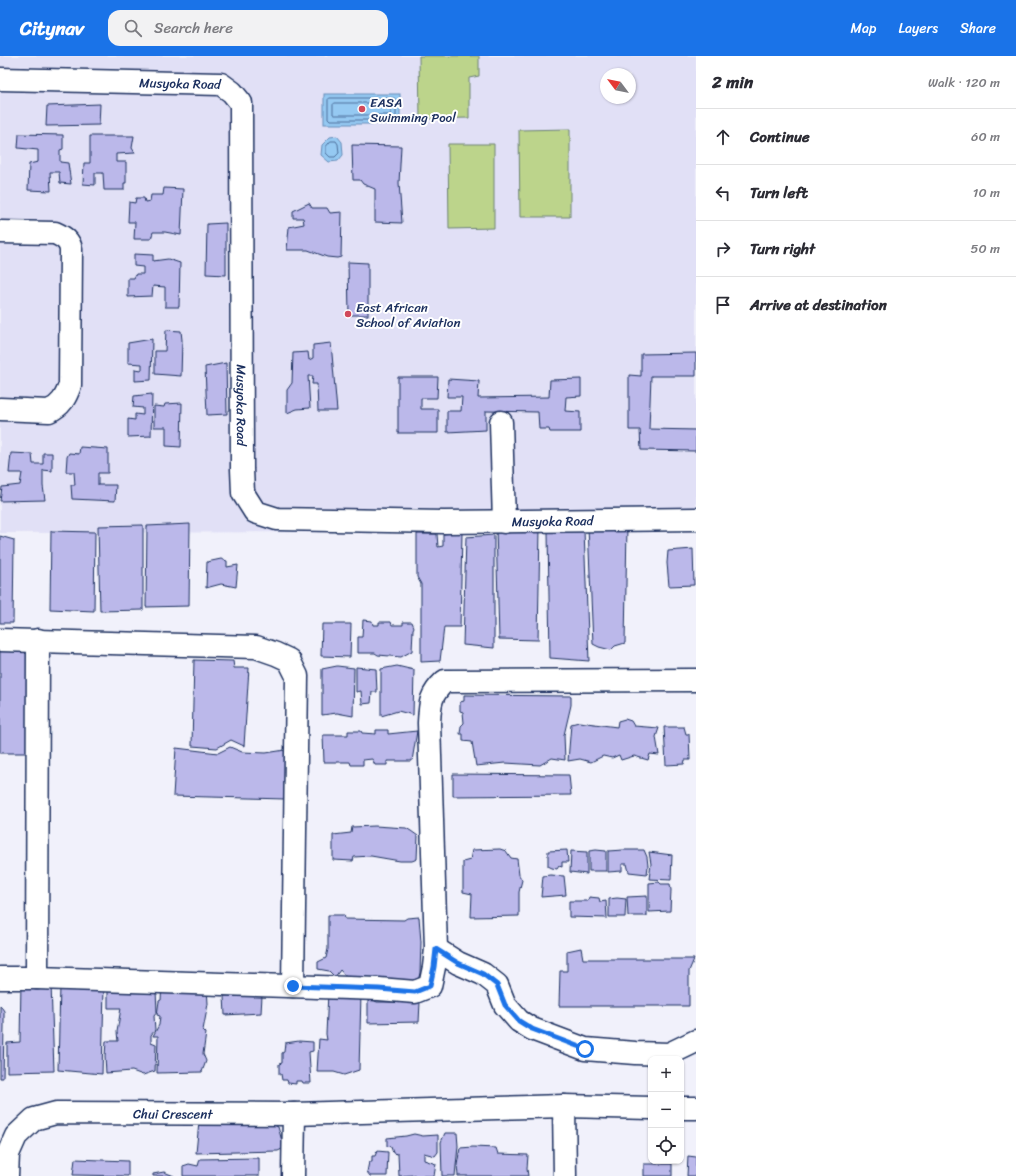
<!DOCTYPE html>
<meta charset="utf-8">
<style>
:root{--surface:#fff;--page:#f2f2f3;--text:#2b2b33;--muted:#7c7c81;--line:#e1e1e2;--accent:#1a73e8}
body{margin:0;font-family:Sriracha,sans-serif;background:var(--page);color:var(--text)}
.controls{position:absolute;right:12px;bottom:12px;display:grid;overflow:hidden;border-radius:8px;box-shadow:0 1px 3px #0004}
.controls button{width:36px;height:36px;display:grid;place-items:center;padding:0;border:0;border-bottom:1px solid var(--line);background:var(--surface);color:var(--text);font:20px sans-serif}
.compass{position:absolute;left:600px;top:12px;width:36px;height:36px;border-radius:50%;background:var(--surface);box-shadow:0 1px 3px #0004;rotate:302deg}
.stop{position:absolute;width:12px;height:12px;margin:-9px;border:3px solid #1a73e8;border-radius:50%;background:#fff}
.stop.end{background:#1a73e8;border-color:#fff;box-shadow:0 1px 4px #0008}
.list{margin:0;padding:0;list-style:none}
h2{display:flex;justify-content:space-between;align-items:center;height:52px;margin:0;padding:0 16px;font-size:17px}
h2 small{font-size:13px;font-weight:400;color:var(--muted)}
.list li{display:grid;grid-template-columns:26px 1fr auto;gap:12px;align-items:center;box-sizing:border-box;height:56px;padding:0 16px;border-top:1px solid var(--line)}
.list b{display:block;font-size:15px;white-space:nowrap}
.list em{font-size:13px;font-style:normal;color:var(--muted)}
.icon{flex:none;width:22px;height:22px;fill:none;stroke:currentColor;stroke-width:2;stroke-linecap:round;stroke-linejoin:round}
.map{position:relative;flex:none;width:696px;height:1120px;overflow:hidden}
header{display:flex;align-items:center;gap:24px;box-sizing:border-box;height:56px;padding:0 20px;background:var(--accent);color:#fff}
header strong{font-size:19px}
nav{display:flex;gap:22px;margin-inline-start:auto;font-size:14px}
.search{width:280px;height:36px;background:var(--page);display:flex;align-items:center;gap:10px;box-sizing:border-box;padding:0 14px;border-radius:12px;color:var(--muted);font-size:15px}
main{display:flex}
aside{flex:1;background:var(--surface)}
.map>svg:first-child{display:block}
.built{fill:#e1e0f6;fill-rule:evenodd}
.green{fill:#bcd48b;stroke:#6c8274}
.water{fill:#95c9f2;stroke:#648bb7}
.lines{fill:none;stroke-linecap:round;stroke-linejoin:round}
.shore{stroke:#4c6d99;stroke-width:1}
.building{fill:#bbb8ea;stroke:#1b2f5e}
.minor-casing{stroke:#1b2f5e;stroke-width:25}
.minor{stroke:#fff;stroke-width:22}
.route{stroke:#1a73e8;stroke-width:5}
.poi-dot{fill:#d1495b;stroke:#fff;stroke-width:1.5}
.labels{text-anchor:middle;stroke-width:4;stroke-linejoin:round;paint-order:stroke}
.street-label{font-size:13px;fill:#1b2f5e;stroke:#fff}
.poi-label{font-size:13px;fill:#1b2f5e;stroke:#fff;text-anchor:start}
</style>
<header>
<strong>Citynav</strong>
<div class="search"><svg class="icon" aria-label="search" viewBox="0 0 24 24"><circle cx="10" cy="10" r="6"/><path d="M15 15l6 6"/></svg>Search here</div>
<nav><a>Map</a><a>Layers</a><a>Share</a></nav>
</header>
<main>
<div class="map">
<svg width="696" height="1120" viewBox="0 0 696 1120">
<rect width="100%" height="100%" fill="#f1f1fb"/>
<filter id="ink" filterUnits="userSpaceOnUse"><feTurbulence type="fractalNoise" baseFrequency=".025" numOctaves="2"/><feDisplacementMap in="SourceGraphic" scale="8" xChannelSelector="R" yChannelSelector="G"/><feConvolveMatrix kernelMatrix="1 2 1 2 8 2 1 2 1" color-interpolation-filters="sRGB"/></filter>
<g filter="url(#ink)">
<path class="built" d="M0 0H696V475L0 477ZM606 18H630V42H606Z"/>
<g class="green">
<path d="M419 0H479V20L469 22V62L420 63Z"/>
<path d="M570 73V161H520L519 74Z"/>
<path d="M448 88H494V172L449 173Z"/>
</g>
<g class="water">
<rect x="324" y="38" width="76" height="30"/>
<path d="M337 80 342 86 343 99 338 105 329 106 321 99 322 89 330 81Z"/>
</g>
<g class="lines">
<g class="shore">
<path d="M330 42H394L396 44V63L394 64H330L328 62V44Z"/>
<path d="M335 47H389L391 49V58L389 59H335L333 58V49Z"/>
<path d="M331 85H336L338 88 339 97 335 101H330L326 97V91Z"/>
</g>
</g>
<g class="building">
<path d="M100 48 99 69 46 70 47 50Z"/>
<path d="M19 78 63 79V93L60 94V106L68 107 71 128 60 127 59 116H50L51 135 28 134 29 108 38 106V94L18 92Z"/>
<path d="M90 80H134L132 92 135 97 116 98V106H126V127H124V134H104L103 117H95V129L83 128 84 107H90Z"/>
<path d="M352 89 401 90 399 127 402 167 375 166V133L363 128 360 124H353Z"/>
<path d="M164 132 183 133 181 179 165 176H153L151 183H134L135 166H128L129 146 135 147 136 142H144L145 146 150 145 151 139H163Z"/>
<path d="M309 147 312 152H327L330 157 342 156 341 201 337 202 327 201 308 194H287L289 171 304 168 303 162H293V155Z"/>
<path d="M226 167V219L206 218 207 168Z"/>
<path d="M134 198 153 199V205L168 203 180 207 179 251H165V231L153 230 152 240 128 241V222H134L136 218H143V211L134 210Z"/>
<path d="M348 206 368 207V259H349Z"/>
<path d="M166 274 181 275 182 284 181 320 155 318V295H165Z"/>
<path d="M152 283 151 324 135 325V313L142 314V308L128 307V287Z"/>
<path d="M331 287 337 355H318L317 328H312L313 320H308L310 352 297 353 287 357V334L292 327 293 297 308 296 309 304 313 302V289Z"/>
<path d="M696 297V320H651L649 373 696 374V395L641 394 640 374H629V319L641 320V298Z"/>
<path d="M226 307 227 358 207 359 205 311Z"/>
<path d="M398 321H438L437 342H421V353H438V377H398Z"/>
<path d="M448 323 479 325 478 342 549 341 550 324 581 323V340L566 341 565 355 580 356V376H550L549 373H539L538 356 486 355V374L447 376V355H461L462 341H447Z"/>
<path d="M152 338 151 380 128 381V363L135 364V358L143 359V352L133 351 134 340Z"/>
<path d="M182 347 181 391 166 390V371H154V350L164 351 165 348Z"/>
<path d="M80 391 108 393V417H98V429H116L115 445 72 443 71 429H75L74 416H66L67 401 69 397 79 398Z"/>
<path d="M11 397 32 398 33 408H43V397H52V415L43 414V430L45 444 0 445 2 431 20 429 22 417H9Z"/>
<path d="M190 468 189 550 146 551 147 470Z"/>
<path d="M143 469V554L100 555 98 470Z"/>
<path d="M627 469 625 587 615 590 611 594 599 591 593 588 588 471Z"/>
<path d="M496 471 540 472 538 584 499 583Z"/>
<path d="M51 475 95 476 94 555 50 553Z"/>
<path d="M584 475 589 605 550 602 548 476Z"/>
<path d="M462 476 460 571H444L440 605 421 606V528L417 521V478H437L438 491 443 490V478Z"/>
<path d="M494 479V592L463 589 466 481Z"/>
<path d="M0 480 14 484 13 567H0Z"/>
<path d="M693 493 694 529 669 530 667 507 668 495Z"/>
<path d="M221 503 227 505V511L238 509 236 531 221 528 206 532 207 506Z"/>
<path d="M363 564 372 565 373 569H379V566H391L392 569H403V566H412L414 571 413 573 412 595 401 601 378 599 375 597H358V581H362Z"/>
<path d="M322 568H351L350 601 321 600Z"/>
<path d="M0 594H23L33 606 31 697H0Z"/>
<path d="M194 604 233 605 234 612H249L244 690 231 684 217 692 192 690Z"/>
<path d="M337 610 354 612 353 660 337 657 322 659V613Z"/>
<path d="M397 610 414 614 413 659 398 655 381 660V613Z"/>
<path d="M356 611 376 613 377 636H372L371 647 362 648 361 635 356 636Z"/>
<path d="M464 639 571 640V649L564 679 565 704 552 702 540 709 505 707 476 710 472 686 463 685V678H460L461 670 464 667 463 656 460 655V646L464 645Z"/>
<path d="M625 663 631 665 634 670 659 672 656 681 659 699 650 698 648 704 634 700 621 704 619 699 612 702 603 700 591 706 580 703 568 705 571 668 579 666 617 671 618 665Z"/>
<path d="M664 671H684L686 678H689L690 704H685L684 708 666 709Z"/>
<path d="M376 674H388V678L417 675 412 705H387V709H375L372 703 363 704V709H351L350 706H324L323 679H348V675H361L362 677 376 678Z"/>
<path d="M230 691 242 696 266 697 285 694 288 711 285 743 173 740 176 692 218 697Z"/>
<path d="M453 718 569 719 571 739 453 740Z"/>
<path d="M375 770 406 772 411 775 418 780 417 803 412 805H400L371 800 354 801 353 805 333 804V779L351 777 352 771Z"/>
<path d="M500 793 506 795 511 802 517 803 519 819 522 824 519 836V860L471 861 472 838 463 836V806L470 804 472 794Z"/>
<path d="M567 794 568 806H562V811L559 810 557 813 552 812 548 810V795Z"/>
<path d="M596 794 606 795V815H589V795Z"/>
<path d="M623 794H644L647 801 648 810 647 818 629 816 627 808H622V815L608 816V795Z"/>
<path d="M571 795 587 796V818L570 816Z"/>
<path d="M649 796 672 799 671 824 649 823 651 808Z"/>
<path d="M550 819 564 820 566 839 541 841 543 820Z"/>
<path d="M659 826 661 828H670L671 834 670 855 649 856V827Z"/>
<path d="M647 840V860H628L627 841Z"/>
<path d="M589 841 599 842 600 846 606 845 607 862 569 861V845H588Z"/>
<path d="M617 842 626 843 625 861H609V843Z"/>
<path d="M328 859H344L345 863 404 864 407 862 419 861 421 886 420 917 418 925 348 923 340 914 335 921 329 915 318 913V906L326 902 328 893Z"/>
<path d="M581 892 583 903H694L689 915V950H559L560 915H567V895Z"/>
<path d="M21 926 51 928 54 1015 7 1016V987L20 986Z"/>
<path d="M70 928 73 934 104 931 102 1018 58 1014 60 930Z"/>
<path d="M108 929 156 935 157 956 154 960 155 974 151 979V986L156 988 155 1015 143 1019 132 1015 106 1017 105 1000 106 985H118L117 976 121 952H108Z"/>
<path d="M162 929 207 931 208 948 203 974 206 977 203 998 206 1005 202 1016 157 1017 158 980H153L159 969 160 960 157 959 159 945 161 944Z"/>
<path d="M328 937 361 938 359 1014 344 1019 334 1016H317L319 983 327 984 326 978Z"/>
<path d="M224 940H262L261 957 225 959Z"/>
<path d="M373 944 377 946H420L419 966 368 967V945Z"/>
<path d="M0 949 4 955V970L3 1022H0Z"/>
<path d="M299 985 313 986V995L309 996 311 1027H303L302 1025H296V1028L288 1027 287 1024H282L281 1018H279V1008L282 1007V997L284 996 285 987Z"/>
<path d="M199 1066 272 1068 278 1071 284 1092 278 1095 196 1097Z"/>
<path d="M445 1077H457L458 1090 455 1120H442L441 1086Z"/>
<path d="M414 1078 423 1080 438 1079V1096L435 1100 424 1097V1104L436 1108 434 1120H415L414 1119 399 1120 398 1098 393 1097 391 1091 387 1090V1082L406 1080Z"/>
<path d="M473 1091 496 1092 498 1098 528 1099 527 1113 528 1120H458L457 1109 460 1092Z"/>
<path d="M377 1095 388 1096 387 1120H370L367 1116 369 1106H372V1100H375Z"/>
<path d="M688 1100 696 1101V1120H687Z"/>
<path d="M259 1102V1120H183V1110L189 1108 198 1110 200 1103Z"/>
<path d="M75 1103 128 1105V1120L73 1119Z"/>
<rect x="644" y="1108" width="28" height="12"/>
<path d="M164 1116 174 1120H153V1118Z"/>
</g>
<g class="lines">
<g class="minor-casing">
<g id="minor">
<path id="s1" d="M0 23 221 28 232 36 241 47 242 413 243 437 255 456 277 463 444 466 696 463"/>
<path d="M0 176 55 177C64 181 70 185 71 194L70 329C66 341 61 350 49 355L0 353"/>
<path d="M501 366 504 466"/>
<path d="M0 584 256 591 276 598 289 604 297 620 293 930"/>
<path d="M436 893 458 907 483 918 497 929 505 949 519 965 532 973 585 993 635 997 669 998 696 985"/>
<path d="M0 922H37L379 933 415 936 430 930 434 911 436 893 429 667C430 647 430 639 445 625L696 624"/>
<path d="M37 922 38 584"/>
<path d="M564 1050 565 1120"/>
<path d="M681 1052H696"/>
<path d="M294 1058 564 1050 651 1052"/>
<path id="s2" d="M7 1120 8 1098 16 1080 34 1063 56 1057 294 1058 293 1120"/>
</g>
</g>
<use href="#minor" class="minor"/>
</g>
</g>
<g class="lines" filter="url(#ink)">
<path class="route" d="M293 930 379 933 415 936 430 930 434 911 436 893 458 907 483 918 497 929 505 949 519 965 532 973 585 993"/>
</g>
<g class="poi-dot">
<circle cx="362" cy="53" r="4"/>
<circle cx="348" cy="258" r="4"/>
</g>
<g class="labels">
<g class="street-label">
<text dy="5" stroke="none"><textPath href="#s1" startOffset="180">Musyoka Road</textPath></text>
<text dy="5" stroke="none"><textPath href="#s1" startOffset="551">Musyoka Road</textPath></text>
<text dy="5" stroke="none"><textPath href="#s1" startOffset="960">Musyoka Road</textPath></text>
<text dy="5" stroke="none"><textPath href="#s2" startOffset="206">Chui Crescent</textPath></text>
</g>
<g class="poi-label">
<text x="370" y="51">EASA<tspan x="370" dy="15">Swimming Pool</tspan></text>
<text x="356" y="256">East African<tspan x="356" dy="15">School of Aviation</tspan></text>
</g>
</g>
</svg>
<div class="controls">
<button>+</button>
<button>−</button>
<button><svg class="icon" aria-label="locate" viewBox="0 0 24 24"><circle cx="12" cy="12" r="6"/><path d="M12 2v4M12 18v4M2 12h4M18 12h4"/></svg></button>
</div>
<svg class="compass" viewBox="-18 -18 36 36"><path d="M0-13l5 13h-10z" fill="#e53935"/><path d="M0 13l5-13h-10z" fill="#7c7c81"/></svg>
<div class="stop" style="left:585px;top:993px"></div>
<div class="stop end" style="left:293px;top:930px"></div>
</div>
<aside>
<h2>2 min<small>Walk · 120 m</small></h2>
<ul class="list">
<li><svg class="icon" aria-label="ahead" viewBox="0 0 24 24"><path d="M12 20V5M6 11l6-6 6 6"/></svg><div><b>Continue</b></div><em>60 m</em></li>
<li><svg class="icon" aria-label="left" viewBox="0 0 24 24"><path d="M17 20v-9H6M10 6l-5 5 5 5"/></svg><div><b>Turn left</b></div><em>10 m</em></li>
<li><svg class="icon" aria-label="right" viewBox="0 0 24 24"><path d="M7 20v-9h11M14 6l5 5-5 5"/></svg><div><b>Turn right</b></div><em>50 m</em></li>
<li><svg class="icon" aria-label="arrive" viewBox="0 0 24 24"><path d="M6 21V4h12l-3 4 3 4H6"/></svg><div><b>Arrive at destination</b></div></li>
</ul>
</aside>
</main>
